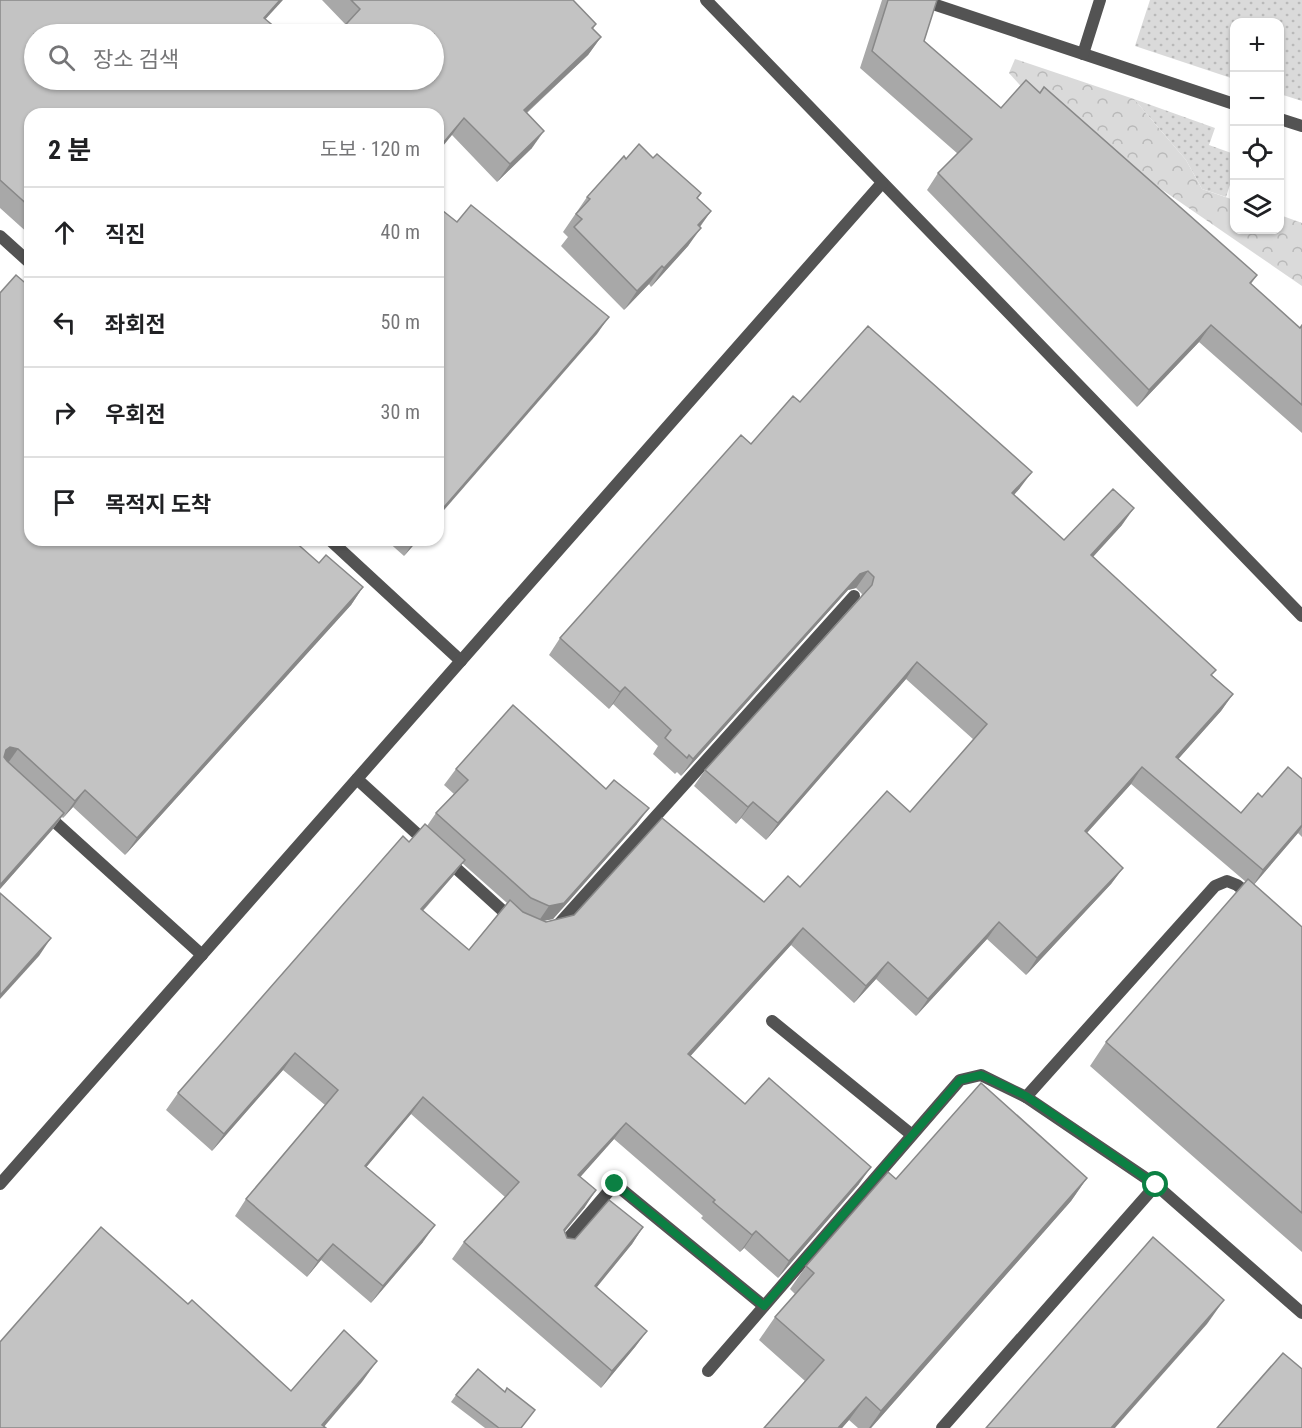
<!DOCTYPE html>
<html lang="ko">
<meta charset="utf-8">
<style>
:root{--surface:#fff;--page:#f6f6f6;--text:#202124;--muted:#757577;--line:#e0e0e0}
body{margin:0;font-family:"Roboto Condensed","Noto Sans KR",sans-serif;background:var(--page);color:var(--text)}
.controls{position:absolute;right:18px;top:18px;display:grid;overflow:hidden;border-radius:12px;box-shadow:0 2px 4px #0004}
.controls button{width:54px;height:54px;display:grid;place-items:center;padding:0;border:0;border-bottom:2px solid var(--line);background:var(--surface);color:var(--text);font:30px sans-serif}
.stop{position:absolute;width:18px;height:18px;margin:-14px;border:4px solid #0b8043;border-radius:50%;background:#fff}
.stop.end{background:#0b8043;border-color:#fff;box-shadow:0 2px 6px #0008}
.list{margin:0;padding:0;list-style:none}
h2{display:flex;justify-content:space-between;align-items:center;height:78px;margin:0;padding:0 24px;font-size:26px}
h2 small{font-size:20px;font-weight:400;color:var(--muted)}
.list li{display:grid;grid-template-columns:39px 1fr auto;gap:18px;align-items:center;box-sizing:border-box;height:90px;padding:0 24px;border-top:2px solid var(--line)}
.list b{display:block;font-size:22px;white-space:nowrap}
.list em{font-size:20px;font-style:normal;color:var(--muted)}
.icon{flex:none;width:33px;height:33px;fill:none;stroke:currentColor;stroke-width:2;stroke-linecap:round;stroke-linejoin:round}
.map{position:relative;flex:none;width:1302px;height:1428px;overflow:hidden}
.search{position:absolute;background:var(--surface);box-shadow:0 2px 4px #0004;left:24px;top:24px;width:420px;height:66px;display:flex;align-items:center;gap:15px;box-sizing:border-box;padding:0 21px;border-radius:33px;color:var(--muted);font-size:22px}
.panel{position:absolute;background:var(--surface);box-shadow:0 2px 4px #0004;left:24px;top:108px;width:420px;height:438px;border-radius:18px}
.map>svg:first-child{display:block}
.grass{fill:url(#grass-dots)}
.forest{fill:url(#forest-crowns)}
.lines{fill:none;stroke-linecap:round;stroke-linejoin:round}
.service{stroke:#535353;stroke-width:12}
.minor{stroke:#535353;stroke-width:12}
.wall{fill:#a8a8a8;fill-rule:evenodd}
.shaded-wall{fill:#888}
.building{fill:#c3c3c3;stroke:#888;stroke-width:1.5}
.route{stroke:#0b8043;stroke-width:8}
</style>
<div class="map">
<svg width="1302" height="1428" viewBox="0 0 1302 1428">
<defs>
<pattern id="grass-dots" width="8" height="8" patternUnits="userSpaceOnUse" patternTransform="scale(1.5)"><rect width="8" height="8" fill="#dadada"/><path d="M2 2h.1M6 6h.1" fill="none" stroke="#b9b9b9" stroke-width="1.8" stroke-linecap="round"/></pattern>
<pattern id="forest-crowns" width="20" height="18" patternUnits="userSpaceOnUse" patternTransform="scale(1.5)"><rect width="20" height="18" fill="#dadada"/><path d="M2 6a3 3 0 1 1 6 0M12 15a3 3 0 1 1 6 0" fill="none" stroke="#b9b9b9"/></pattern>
</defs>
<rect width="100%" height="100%" fill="#fff"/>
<g class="grass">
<path d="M1150 0H1302V101L1280 94V22H1234V79L1135 46Z"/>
<path d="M1134 99 1215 128 1209 145 1234 154V172L1226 197 1202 189 1186 160Z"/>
</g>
<path class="forest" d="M1015 59 1134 99 1186 160 1202 189 1234 200V230H1280V215L1302 223V286L1036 103 1009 73Z"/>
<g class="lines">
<g class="service">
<path d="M772 1021 912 1135"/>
<path d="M1026 1097 1215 886 1227 881 1237 885 1252 897"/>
<path d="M560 1248 615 1184 764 1306"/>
<path d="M708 1371 960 1080 981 1075 1026 1097 1156 1185 1302 1313"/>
<path d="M942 1428 1156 1185"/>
</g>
<g class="minor">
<path d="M706 0 1302 616"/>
<path d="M921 0 1234 104"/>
<path d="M1083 54 1100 0"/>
<path d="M1280 119 1302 126"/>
<path d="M0 236 30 263"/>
<path d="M330 540 461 661"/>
<path d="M357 779 427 843"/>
<path d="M45 813 202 955"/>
<path d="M447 860 514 921"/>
<path d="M553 927 557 926 854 596"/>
<path d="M0 1184 882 183"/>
</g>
</g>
<g class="wall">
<path d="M0 0 34 34 434 80 346 25 322 0H573L596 24 593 29 601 37 588 55 527 113 532 148 497 182 452 135 30 114V235L0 208Z"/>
<path d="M882 0H937L924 41 1001 108 1040 93 1257 275 1251 284 1300 328 1302 325V433L1199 342 1137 407 927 190 938 173 958 154 860 68Z"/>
<path d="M653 158 701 193 697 198 711 211 700 227 688 246 651 287 649 284 624 310 561 246 568 237 563 232 587 197 626 159Z"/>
<path d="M0 293 30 540 319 563 363 587 351 605 125 855 73 807 63 818 62 817 52 830 0 889Z"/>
<path d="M800 402 1020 488 1014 495 1064 540 1122 525 1093 557 1212 675 1233 694 1221 711 1178 759 1241 813 1262 797 1302 779V837L1298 833 1254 884 1302 927V1252L1090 1066 1106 1042 1246 882 1131 784 1087 833 1123 868 1111 884 1026 975 987 939 916 1016 876 979 854 1003 791 945 690 1056 745 1104 859 1184 778 1278 744 1248 740 1252 701 1218 703 1216 614 1139 580 1177 585 1207 564 1232 567 1238 575 1239 643 1227 632 1244 596 1287 647 1331 635 1347 601 1388 452 1259 464 1242 505 1197 411 1114 366 1167 423 1242 371 1303 321 1260 307 1277 235 1216 246 1199 325 1105 283 1070 212 1151 166 1110 178 1093 409 842 427 826 436 813 454 794 444 785 456 769 637 824 553 919 543 921 546 922 764 902 800 887 910 812 974 740 906 679 766 840 741 818 736 824 694 786 705 770 861 596 862 594 856 588 848 590 681 776 677 772 675 774 653 754 658 746 613 704 609 709 549 655 560 638 751 444ZM462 863 507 903 469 950 423 911 453 876Z"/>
<path d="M386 540H418L404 556Z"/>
<path d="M1087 1178 1071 1201 871 1428H858L849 1420 842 1428H764L805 1381 759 1340 775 1317 795 1294 790 1289 806 1266 896 1179Z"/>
<path d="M456 1395 521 1428H485L451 1402Z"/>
</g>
<g class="shaded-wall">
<path d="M280 0H283L252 34 264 18Z"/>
<path d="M601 37 588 55 511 127 524 110Z"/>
<path d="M464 118 452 135 438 152V149Z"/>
<path d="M544 131 532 148 497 182 510 164Z"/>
<path d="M711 211 698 229V225Z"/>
<path d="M701 228 688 246 651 287 664 268Z"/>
<path d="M662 266 649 284 624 310 637 291Z"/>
<path d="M609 317 597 334 438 517V514Z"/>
<path d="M1211 325 1199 342 1137 407 1149 390Z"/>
<path d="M1032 472 1020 488 1000 510 1012 493Z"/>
<path d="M1134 508 1122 525 1079 572 1091 555Z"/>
<path d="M415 540H418L404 556Z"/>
<path d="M868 571 856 588 848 590 681 776 693 759 860 574Z"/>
<path d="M363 587 351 605 125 855 137 838Z"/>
<path d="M917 662 906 679 766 840 778 823Z"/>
<path d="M625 687 613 704 609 709 620 692Z"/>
<path d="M1233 694 1221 711 1165 774 1176 757Z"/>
<path d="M10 747 18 749 6 766 0 765 6 750Z"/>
<path d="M1142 767 1131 784 1073 848 1085 831Z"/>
<path d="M85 790 73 807 63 818 75 801Z"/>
<path d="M753 802 741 818 736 824 748 807Z"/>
<path d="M649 808 637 824 553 919 538 922 549 906Z"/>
<path d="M64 813 52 830 0 889V885Z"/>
<path d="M1302 825V827L1298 833 1252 887 1263 870Z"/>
<path d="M465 860 453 876 409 926 421 909Z"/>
<path d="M1123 868 1111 884 1026 975 1037 958Z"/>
<path d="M999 922 987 939 916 1016 928 999Z"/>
<path d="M803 928 791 945 677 1071 688 1054Z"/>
<path d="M51 938 39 956 0 999V995Z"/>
<path d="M888 962 876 979 854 1003 866 986Z"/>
<path d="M295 1053 283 1070 212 1151 224 1134Z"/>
<path d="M423 1097 411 1114 353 1183 365 1166Z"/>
<path d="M626 1123 614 1139 567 1192 578 1175Z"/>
<path d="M871 1167 859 1184 778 1278 789 1261Z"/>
<path d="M1087 1178 1071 1201 871 1428H869L881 1411Z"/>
<path d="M596 1190 585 1207 552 1247 564 1230Z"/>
<path d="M435 1225 423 1242 371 1303 383 1286Z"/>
<path d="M643 1227 632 1244 584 1303 595 1286Z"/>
<path d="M756 1231 744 1248 740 1252 752 1235Z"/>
<path d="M333 1244 321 1260 307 1277 318 1261Z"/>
<path d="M1224 1300 1207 1324 1115 1428H1111Z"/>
<path d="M647 1331 635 1347 601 1388 612 1371Z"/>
<path d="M377 1361 362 1382 323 1428H320Z"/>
<path d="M866 1397 849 1420 842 1428H838Z"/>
</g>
<g class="building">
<path d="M0 0H280L264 18 283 34H34V80H434V34H337L360 9 351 0H573L596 24 592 28 601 37 524 110 544 131 510 164 464 118 438 149V114H30V207L0 180Z"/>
<path d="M888 0H937L924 41 1001 108 1026 80 1040 93 1044 87 1257 275 1250 283 1300 328 1302 325V405L1211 325 1149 390 938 173 972 139 872 51Z"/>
<path d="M639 144 653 158 657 154 701 193 697 198 711 211 698 225 701 228 664 268 662 266 637 291 574 227 582 219 576 214 590 199 587 197 624 156 626 159Z"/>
<path d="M471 205 609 317 438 514V207L457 222Z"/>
<path d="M16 275 30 287V540H293L319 563 326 555 363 587 137 838 85 790 75 801 18 749 10 747 6 750 4 757 7 761 64 813 0 885V293Z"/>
<path d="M868 326 1032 472 1012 493 1064 540 1113 489 1134 508 1091 555 1216 670 1211 675 1233 694 1176 757 1241 813 1258 793 1262 797 1288 767 1302 779V825L1263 870 1142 767 1085 831 1123 868 1037 958 999 922 928 999 888 962 866 986 803 928 688 1054 745 1104 769 1078 871 1167 789 1261 756 1231 752 1235 713 1202 715 1200 626 1123 578 1175 596 1190 564 1230 567 1238 575 1239 609 1200 643 1227 595 1286 647 1331 612 1371 464 1242 519 1182 423 1097 365 1166 435 1225 383 1286 333 1244 318 1261 246 1199 338 1090 295 1053 224 1134 178 1093 403 836 409 842 425 824 465 860 421 909 469 950 510 900 523 912 546 922 574 915 662 818 764 902 788 876 800 887 887 791 910 812 987 724 917 662 778 823 753 802 748 807 705 770 872 585 874 577 868 571 860 574 693 759 689 755 687 758 665 738 671 730 625 687 620 692 560 638 741 435 751 444 793 396 800 402Z"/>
<path d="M513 705 606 789 614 780 649 808 564 903 549 906 531 898 436 813 468 780 456 769Z"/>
<path d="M1248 879 1302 927V1213L1106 1042Z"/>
<path d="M0 893 51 938 0 995Z"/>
<path d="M981 1083 1087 1178 881 1411 866 1397 838 1428H764L824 1360 775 1317 814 1273 806 1266 888 1172 896 1179Z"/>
<path d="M101 1227 188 1304 192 1300 291 1391 344 1330 377 1361 322 1425 326 1428H0V1342Z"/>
<path d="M1153 1237 1224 1300 1111 1428H986Z"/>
<path d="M1283 1353 1302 1369V1428H1217Z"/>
<path d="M478 1369 505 1392 507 1388 535 1410 521 1428H499L456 1395Z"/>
</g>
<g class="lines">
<path class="route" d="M615 1184 764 1306 960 1080 981 1075 1026 1096 1156 1185"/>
</g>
</svg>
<div class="controls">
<button>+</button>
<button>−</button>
<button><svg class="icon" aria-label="locate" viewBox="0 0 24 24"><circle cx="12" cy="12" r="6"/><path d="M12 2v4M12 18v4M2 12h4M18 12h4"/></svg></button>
<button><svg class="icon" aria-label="layers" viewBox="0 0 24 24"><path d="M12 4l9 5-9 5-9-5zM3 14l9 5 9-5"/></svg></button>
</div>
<div class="stop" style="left:1156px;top:1185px"></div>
<div class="stop end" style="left:615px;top:1184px"></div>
<div class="search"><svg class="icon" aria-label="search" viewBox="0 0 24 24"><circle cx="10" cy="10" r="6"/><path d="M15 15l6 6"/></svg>장소 검색</div>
<section class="panel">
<h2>2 분<small>도보 · 120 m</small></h2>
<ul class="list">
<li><svg class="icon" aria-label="ahead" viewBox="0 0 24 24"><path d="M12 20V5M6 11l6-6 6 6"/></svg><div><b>직진</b></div><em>40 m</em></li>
<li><svg class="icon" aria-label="left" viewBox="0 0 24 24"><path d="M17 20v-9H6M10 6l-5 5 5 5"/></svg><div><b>좌회전</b></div><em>50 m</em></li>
<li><svg class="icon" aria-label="right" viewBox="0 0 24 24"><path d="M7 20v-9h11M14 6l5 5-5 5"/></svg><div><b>우회전</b></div><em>30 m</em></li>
<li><svg class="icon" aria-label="arrive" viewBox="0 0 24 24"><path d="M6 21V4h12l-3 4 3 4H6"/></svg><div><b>목적지 도착</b></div></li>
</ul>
</section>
</div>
